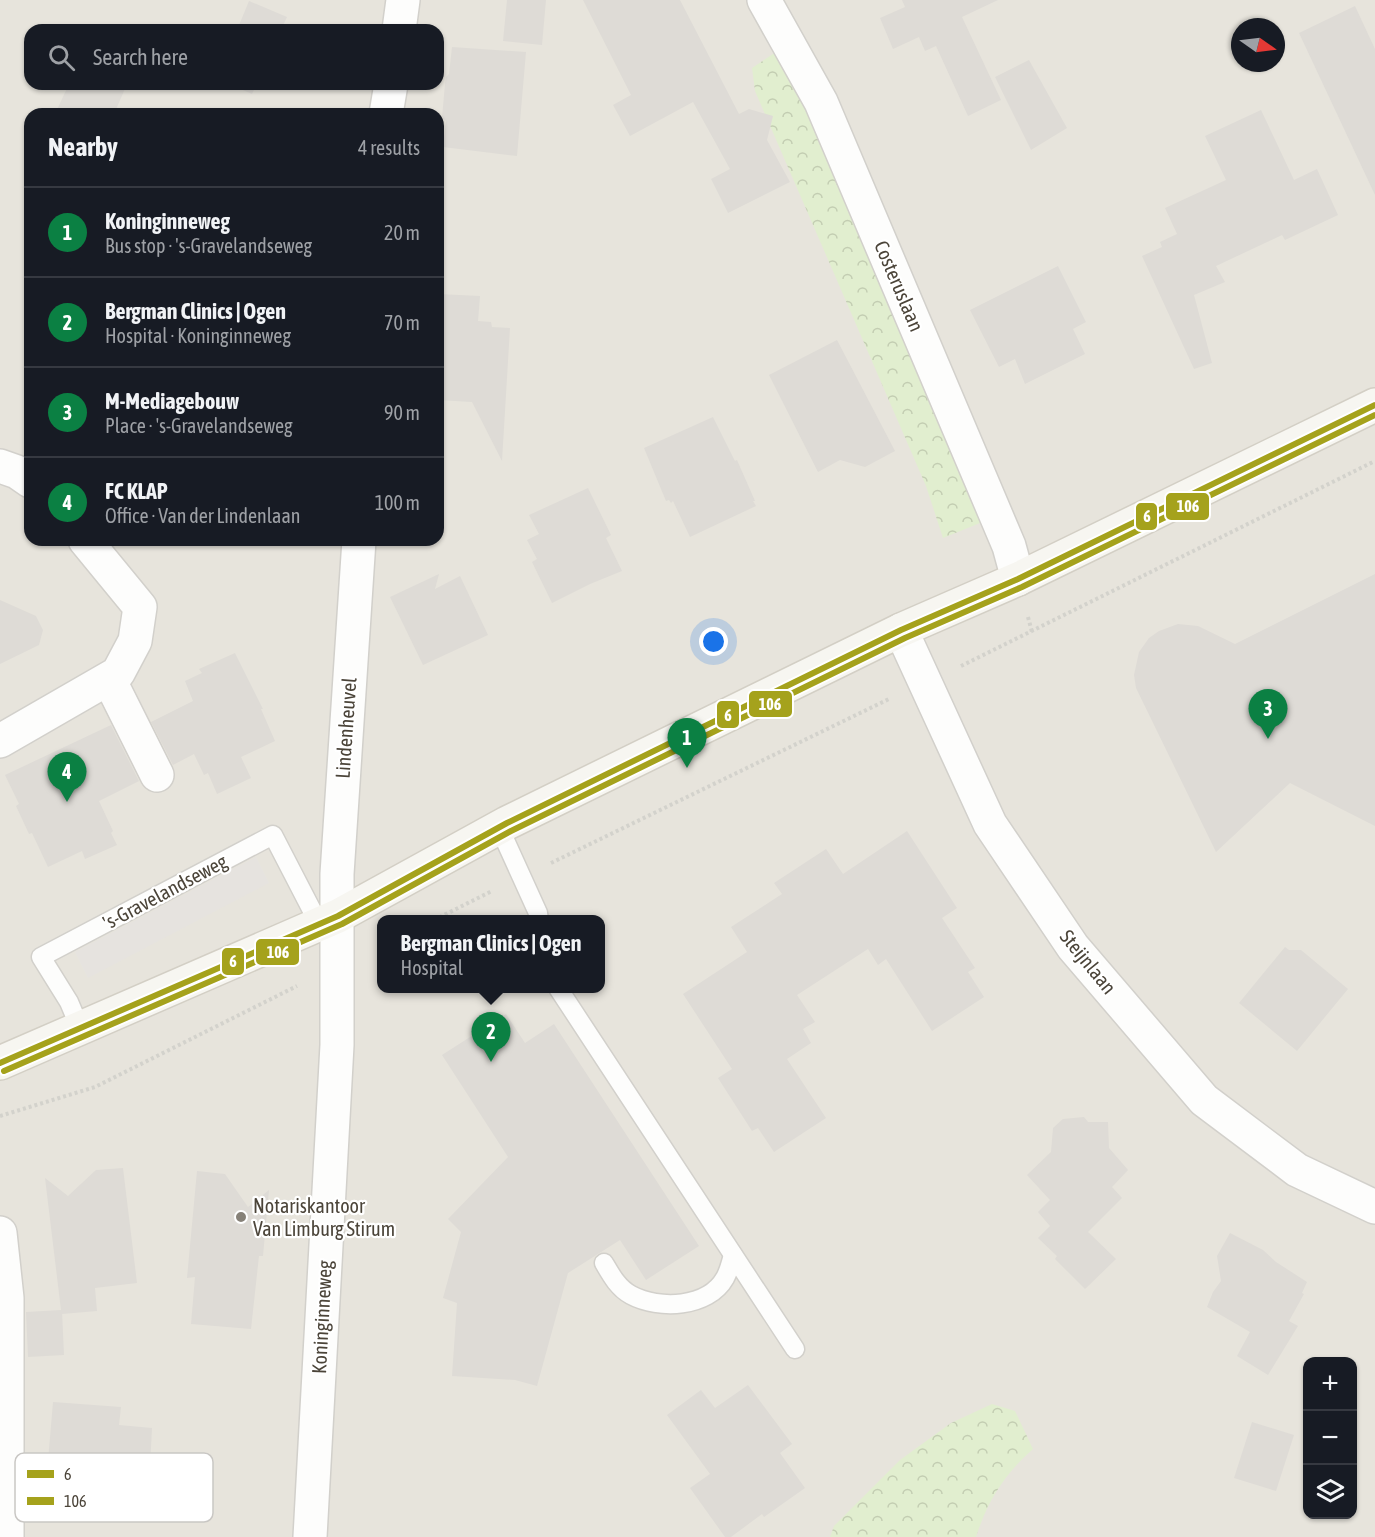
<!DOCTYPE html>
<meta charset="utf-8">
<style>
:root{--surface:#171b24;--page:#20242c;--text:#f1f3f6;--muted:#9ea1a6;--line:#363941;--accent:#0b8043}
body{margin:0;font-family:"Asap Condensed",sans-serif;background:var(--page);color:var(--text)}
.controls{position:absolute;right:18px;bottom:18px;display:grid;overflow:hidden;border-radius:12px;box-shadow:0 2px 4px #0004}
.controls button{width:54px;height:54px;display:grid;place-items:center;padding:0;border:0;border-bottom:2px solid var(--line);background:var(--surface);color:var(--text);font:30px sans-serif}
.compass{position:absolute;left:1231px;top:18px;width:54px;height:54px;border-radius:50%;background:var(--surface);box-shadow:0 2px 4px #0004;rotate:104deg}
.you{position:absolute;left:714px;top:642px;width:21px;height:21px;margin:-15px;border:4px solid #fff;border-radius:50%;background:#1a73e8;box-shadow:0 0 0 9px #1a73e833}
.badge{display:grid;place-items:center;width:39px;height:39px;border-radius:50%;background:var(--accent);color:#fff;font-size:20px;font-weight:700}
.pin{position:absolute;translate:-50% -50px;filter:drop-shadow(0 2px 3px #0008)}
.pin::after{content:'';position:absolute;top:32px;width:21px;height:18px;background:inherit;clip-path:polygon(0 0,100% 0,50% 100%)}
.popup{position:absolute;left:377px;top:915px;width:228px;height:78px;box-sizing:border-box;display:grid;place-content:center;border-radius:12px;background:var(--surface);filter:drop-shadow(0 2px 4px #0005);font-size:20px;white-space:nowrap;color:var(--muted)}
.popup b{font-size:22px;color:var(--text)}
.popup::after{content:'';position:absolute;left:50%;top:100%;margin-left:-12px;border:12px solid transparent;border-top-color:var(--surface)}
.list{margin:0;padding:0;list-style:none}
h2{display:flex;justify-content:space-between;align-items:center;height:78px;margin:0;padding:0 24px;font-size:26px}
h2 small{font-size:20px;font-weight:400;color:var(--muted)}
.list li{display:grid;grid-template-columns:39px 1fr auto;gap:18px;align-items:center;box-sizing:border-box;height:90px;padding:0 24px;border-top:2px solid var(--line)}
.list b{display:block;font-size:22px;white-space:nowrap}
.list p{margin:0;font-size:20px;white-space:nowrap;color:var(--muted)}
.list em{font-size:20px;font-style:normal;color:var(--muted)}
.icon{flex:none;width:33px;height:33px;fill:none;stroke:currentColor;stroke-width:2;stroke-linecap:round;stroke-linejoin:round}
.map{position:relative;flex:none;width:1375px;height:1537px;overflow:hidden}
.search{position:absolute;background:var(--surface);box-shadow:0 2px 4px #0004;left:24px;top:24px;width:420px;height:66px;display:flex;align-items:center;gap:15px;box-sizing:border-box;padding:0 21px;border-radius:18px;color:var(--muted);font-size:22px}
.panel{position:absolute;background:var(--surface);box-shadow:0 2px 4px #0004;left:24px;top:108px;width:420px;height:438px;border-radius:18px}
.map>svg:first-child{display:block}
.residential{fill:#e7e4dc;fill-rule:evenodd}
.forest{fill:url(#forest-crowns)}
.parking{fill:#e6e3df}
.building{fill:#dedbd6}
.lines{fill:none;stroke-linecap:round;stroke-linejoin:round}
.lane-casing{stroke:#d2d0cb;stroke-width:21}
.street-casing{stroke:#d2d0cb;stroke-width:36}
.secondary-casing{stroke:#d3cfc5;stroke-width:36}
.path{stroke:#d3d2cc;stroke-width:4;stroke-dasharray:3 3;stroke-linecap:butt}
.lane{stroke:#fdfdfc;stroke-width:18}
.street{stroke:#fdfdfc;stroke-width:33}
.secondary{stroke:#f7f6f1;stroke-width:33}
.bus-1-casing{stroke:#fff;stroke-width:10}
.bus-2-casing{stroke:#fff;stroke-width:10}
.bus-1{stroke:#a5a21c;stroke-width:6}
.bus-2{stroke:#a5a21c;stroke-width:6}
.poi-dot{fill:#868178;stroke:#fff;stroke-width:2}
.labels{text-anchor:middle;stroke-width:4.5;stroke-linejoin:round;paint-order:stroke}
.street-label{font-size:20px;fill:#4b4439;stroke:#fff}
.poi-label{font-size:20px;fill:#4b4439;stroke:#fff;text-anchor:start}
.key{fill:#fff;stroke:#c9c7c4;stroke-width:1.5}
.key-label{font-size:16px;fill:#4b4439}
.line-badge{stroke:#fff;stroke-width:2}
.badge-label{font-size:16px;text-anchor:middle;font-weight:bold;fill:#fff}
</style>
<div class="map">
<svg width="1375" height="1537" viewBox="0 0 1375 1537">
<defs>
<pattern id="forest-crowns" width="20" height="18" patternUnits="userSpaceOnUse" patternTransform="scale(1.5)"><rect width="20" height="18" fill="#e1eecf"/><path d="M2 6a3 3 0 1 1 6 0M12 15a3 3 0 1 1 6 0" fill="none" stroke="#c3cdb2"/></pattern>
</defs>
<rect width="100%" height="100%" fill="#f4f2ee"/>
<path class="residential" d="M0 0H1375V1537H0ZM1240 27H1276V63H1240ZM30 30H438V84H30ZM30 114H438V540H30ZM382 920H600V988H382ZM1308 1362H1352V1514H1308Z"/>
<g class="forest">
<path d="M779 50 846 176 985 521 943 538 926 486 755 91 752 68Z"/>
<path d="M992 1404 1015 1411 1033 1449C1004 1475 988 1500 976 1537H830L834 1526 900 1460 951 1423Z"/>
</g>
<path class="parking" d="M256 857 269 883 88 978 75 952Z"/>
<g class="building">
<path d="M507 0H546L542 45 503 41Z"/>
<path d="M583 0H680L739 114 749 109 773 116 767 140 790 182 728 213 711 179 730 169 693 102 630 136 613 105 631 95Z"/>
<path d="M902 0H998L962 17 1001 100 968 116 936 46 925 51 919 37 893 49 880 18 905 7Z"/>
<path d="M249 1 287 17 281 30H237Z"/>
<path d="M1355 6 1375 49V195L1299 33Z"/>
<path d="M452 47 526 52 517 156 443 147 446 121 442 118 445 84 446 77 449 74Z"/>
<path d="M1029 60 1067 128 1031 150 995 77Z"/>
<path d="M69 84H127L114 114H55Z"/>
<path d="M229 84H257L252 94Z"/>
<path d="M1261 110 1294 180 1317 169 1338 215 1285 240 1282 235 1216 266 1225 282 1194 295 1212 363 1194 369 1142 256 1162 247 1160 242 1177 234 1165 208 1226 180 1205 136Z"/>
<path d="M1058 266 1086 322 1073 329 1085 354 1025 384 1015 359 999 367 970 310Z"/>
<path d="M438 294 480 296 478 321 491 322 492 327 510 328 502 461 472 402 438 400Z"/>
<path d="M837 340 895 451 865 467 840 460 818 472 769 375Z"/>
<path d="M713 417 735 461 737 460 755 501H753L756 506 690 537 673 501 671 503 669 500 666 501 644 448Z"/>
<path d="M588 488 611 535 606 538 622 571 590 584 552 603 532 562 537 559 527 540 539 534 529 515Z"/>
<path d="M439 574 435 589 460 576 488 635 423 665 390 597Z"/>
<path d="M1375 574V826L1290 783 1216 852 1136 688 1134 675 1139 652 1149 638 1159 631 1178 624 1198 626 1235 644Z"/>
<path d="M0 600 36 616 43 630 39 645 0 664Z"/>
<path d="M235 653 263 709H261L275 741 241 757 251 778 217 794 208 773 204 775 194 754 173 765 151 722 193 701 185 681 202 673 199 669Z"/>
<path d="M111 725 139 781 99 801 113 831 111 833 117 845 85 859 82 851 48 867 32 833 29 834 16 806 19 804 5 775Z"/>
<path d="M907 831 957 908 942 918 975 968 968 972 984 997 932 1031 886 959 878 965 868 949 797 995 815 1022 803 1029 811 1043 787 1059 826 1118 774 1152 758 1128 752 1131 718 1078 732 1069 683 994 747 952 731 927 782 894 774 883 826 849 843 874Z"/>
<path d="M1285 947 1289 950H1301L1348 989 1297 1051 1239 1003Z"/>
<path d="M506 1014 525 1043 554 1024 699 1246 646 1280 620 1240 568 1273 537 1386 515 1380 452 1376 457 1303 443 1298 461 1232 448 1219 508 1157 442 1055Z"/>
<path d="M1084 1117 1088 1122H1108L1109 1148 1128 1170 1112 1187 1122 1198 1088 1232 1116 1259 1085 1289 1055 1259 1057 1256 1038 1238 1050 1226 1038 1212 1050 1200 1027 1175 1051 1152 1053 1128 1063 1119Z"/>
<path d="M123 1168 137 1283 95 1288 97 1311 62 1314V1311L64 1355 28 1357 26 1312 61 1310 45 1178 68 1196 96 1170Z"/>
<path d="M197 1171 225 1174 248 1207 269 1190 263 1256H259L251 1329 191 1324 195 1277 187 1278Z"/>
<path d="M1230 1233 1263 1250 1276 1262 1307 1282 1302 1293 1304 1294 1289 1321 1298 1326 1268 1375 1237 1356 1250 1332 1207 1307 1213 1292 1221 1281 1217 1256Z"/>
<path d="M748 1385 792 1444 780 1453 805 1488 764 1517 762 1514 731 1537H725L690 1488 710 1474 667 1415 701 1390 715 1408Z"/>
<path d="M53 1402 121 1407 119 1425 152 1428 150 1467 124 1466 123 1486 55 1481 57 1461H48Z"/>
<path d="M1252 1422 1294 1435 1276 1491 1234 1478Z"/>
</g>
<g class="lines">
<g class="lane-casing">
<g id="lane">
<path d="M499 827 538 913 539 920"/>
<path d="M558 988 795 1349"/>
<path d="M80 1028 69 1002 41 957 273 835 319 924"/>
<path d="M604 1263C611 1275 618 1288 631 1295 659 1310 708 1308 725 1278 729 1271 731 1262 733 1255"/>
</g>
</g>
<g class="street-casing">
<g id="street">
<path d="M764 0 821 102 1009 546 1018 579"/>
<path d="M399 30 403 0"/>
<path d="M386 114 391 84"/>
<path d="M0 466 17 472 30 481"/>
<path d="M901 630 990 824 1073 947 1204 1100 1297 1170 1375 1207"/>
<path d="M109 679 157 775"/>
<path d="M0 741 118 673 135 641 140 607 85 540"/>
<path d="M0 1233 7 1298V1537"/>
<path d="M310 1537 337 1045V874L359 540"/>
</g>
</g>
<g class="secondary-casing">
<path id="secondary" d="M0 1063 338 916 507 823 901 630 1018 579 1375 405"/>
</g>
<g class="path">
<path d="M1028 617 1032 632"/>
<path d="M961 666 1375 461"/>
<path d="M551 863 889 699"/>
<path d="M434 920 492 891"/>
<path d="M0 1116 95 1087 297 986"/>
</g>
<use href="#lane" class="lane"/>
<use href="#street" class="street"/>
<use href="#secondary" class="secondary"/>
<g class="bus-1-casing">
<path id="bus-1" d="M0 1063 338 916 507 823 901 630 1018 579 1375 405"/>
</g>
<g class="bus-2-casing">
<path id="bus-2" d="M4 1071 342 924 511 831 905 638 1022 587 1375 415"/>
</g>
<use href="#bus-1" class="bus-1"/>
<use href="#bus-2" class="bus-2"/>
</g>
<circle class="poi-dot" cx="241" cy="1217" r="6"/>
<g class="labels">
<g class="street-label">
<text transform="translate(899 286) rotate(67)" y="7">Costeruslaan</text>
<text transform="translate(346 728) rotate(-86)" y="7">Lindenheuvel</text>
<text transform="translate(165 892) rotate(-28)" y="7">'s-Gravelandseweg</text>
<text transform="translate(1088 962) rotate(51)" y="7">Steijnlaan</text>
<text transform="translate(322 1317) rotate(-87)" y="7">Koninginneweg</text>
</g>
<g class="poi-label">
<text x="253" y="1213">Notariskantoor<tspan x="253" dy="23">Van Limburg Stirum</tspan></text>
</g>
</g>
<rect x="15" y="1453" width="198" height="69" rx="9" class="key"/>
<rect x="27" y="1470" width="27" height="8" fill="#a5a21c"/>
<rect x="27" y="1497" width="27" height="8" fill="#a5a21c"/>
<g class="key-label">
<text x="64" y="1480">6</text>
<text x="64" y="1507">106</text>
</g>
<g class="line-badge">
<rect x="1165" y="492" width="45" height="29" rx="6" fill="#a5a21c"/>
<rect x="1135" y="502" width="23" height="29" rx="6" fill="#a5a21c"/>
<rect x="748" y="690" width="45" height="28" rx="6" fill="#a5a21c"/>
<rect x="716" y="700" width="24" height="29" rx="6" fill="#a5a21c"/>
<rect x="255" y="938" width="45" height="28" rx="6" fill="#a5a21c"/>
<rect x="221" y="947" width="24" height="29" rx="6" fill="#a5a21c"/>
</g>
<g class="badge-label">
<text x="1188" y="512">106</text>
<text x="1147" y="522">6</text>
<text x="770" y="710">106</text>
<text x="728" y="721">6</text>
<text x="278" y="958">106</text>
<text x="233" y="967">6</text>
</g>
</svg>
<div class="controls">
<button>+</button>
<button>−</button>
<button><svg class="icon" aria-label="layers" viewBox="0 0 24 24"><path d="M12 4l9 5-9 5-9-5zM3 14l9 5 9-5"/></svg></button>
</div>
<svg class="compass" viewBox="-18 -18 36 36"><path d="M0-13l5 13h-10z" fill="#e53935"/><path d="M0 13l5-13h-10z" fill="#9ea1a6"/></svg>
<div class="you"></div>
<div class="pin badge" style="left:687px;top:768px">1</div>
<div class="pin badge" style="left:491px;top:1062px">2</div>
<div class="popup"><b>Bergman Clinics | Ogen</b>Hospital</div>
<div class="pin badge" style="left:1268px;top:739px">3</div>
<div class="pin badge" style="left:67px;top:802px">4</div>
<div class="search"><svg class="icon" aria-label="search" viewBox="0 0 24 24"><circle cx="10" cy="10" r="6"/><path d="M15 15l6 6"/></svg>Search here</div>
<section class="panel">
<h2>Nearby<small>4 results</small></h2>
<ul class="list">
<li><span class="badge">1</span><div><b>Koninginneweg</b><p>Bus stop · 's-Gravelandseweg</p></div><em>20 m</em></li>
<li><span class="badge">2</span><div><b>Bergman Clinics | Ogen</b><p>Hospital · Koninginneweg</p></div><em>70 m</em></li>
<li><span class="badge">3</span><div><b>M-Mediagebouw</b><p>Place · 's-Gravelandseweg</p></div><em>90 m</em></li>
<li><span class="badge">4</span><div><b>FC KLAP</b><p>Office · Van der Lindenlaan</p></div><em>100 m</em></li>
</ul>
</section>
</div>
